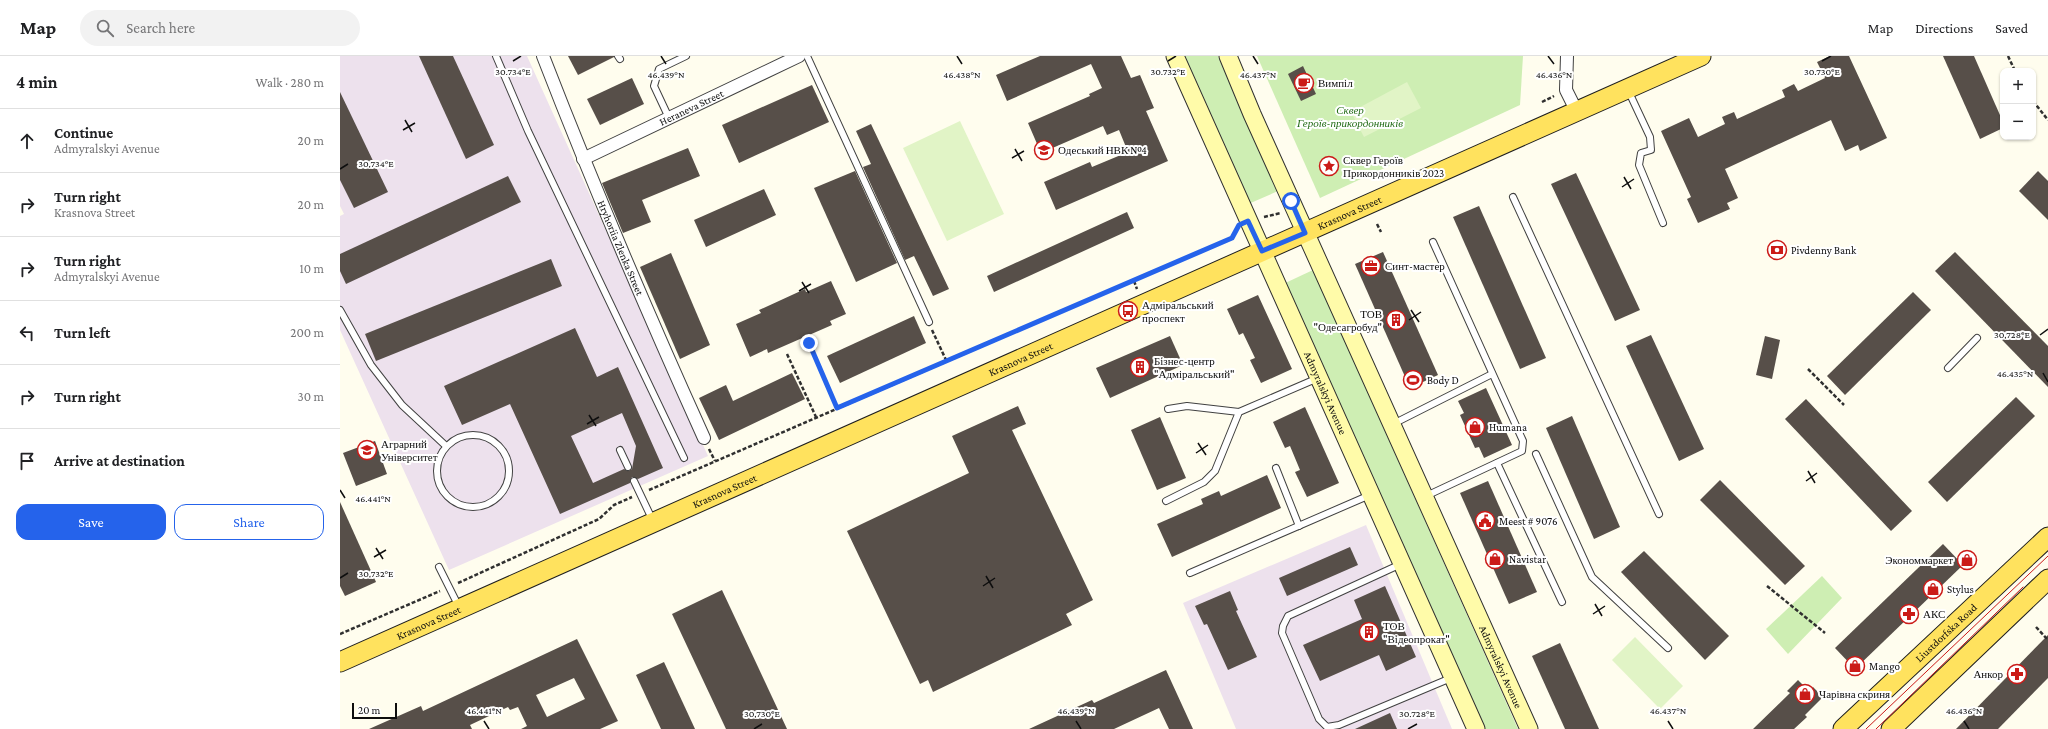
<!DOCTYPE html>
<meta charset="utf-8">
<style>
:root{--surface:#fff;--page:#f2f2f2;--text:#202124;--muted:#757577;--line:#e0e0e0;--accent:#2563eb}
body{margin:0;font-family:"Crimson Pro",serif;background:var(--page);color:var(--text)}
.controls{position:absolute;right:12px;top:12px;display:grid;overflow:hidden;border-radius:8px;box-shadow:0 1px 3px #0004}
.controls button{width:36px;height:36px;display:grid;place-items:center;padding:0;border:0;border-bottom:1px solid var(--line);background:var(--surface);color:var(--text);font:20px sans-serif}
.scale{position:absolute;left:12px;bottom:10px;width:45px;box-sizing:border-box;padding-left:4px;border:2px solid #0e0e0e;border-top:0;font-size:11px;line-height:14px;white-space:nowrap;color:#0e0e0e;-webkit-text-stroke:3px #fff;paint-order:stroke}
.stop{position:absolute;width:12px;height:12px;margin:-9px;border:3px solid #2563eb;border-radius:50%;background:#fff}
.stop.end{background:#2563eb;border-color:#fff;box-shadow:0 1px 4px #0008}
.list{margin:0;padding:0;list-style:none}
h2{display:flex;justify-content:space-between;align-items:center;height:52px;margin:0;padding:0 16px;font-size:17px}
h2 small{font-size:13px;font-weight:400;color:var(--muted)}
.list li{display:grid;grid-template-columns:26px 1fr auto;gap:12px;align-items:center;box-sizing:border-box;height:64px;padding:0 16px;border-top:1px solid var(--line)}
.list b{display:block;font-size:15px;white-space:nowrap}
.list p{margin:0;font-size:13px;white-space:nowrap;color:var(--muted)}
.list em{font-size:13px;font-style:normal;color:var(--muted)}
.actions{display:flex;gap:8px;padding:12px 16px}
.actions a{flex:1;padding:9px 0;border:1px solid var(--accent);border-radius:12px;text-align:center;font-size:14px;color:var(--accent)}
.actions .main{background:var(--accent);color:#fff}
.icon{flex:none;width:22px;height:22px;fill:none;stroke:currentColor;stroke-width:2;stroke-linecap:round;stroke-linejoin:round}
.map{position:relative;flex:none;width:1708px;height:673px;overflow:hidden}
header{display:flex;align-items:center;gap:24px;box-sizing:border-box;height:56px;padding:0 20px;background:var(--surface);border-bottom:1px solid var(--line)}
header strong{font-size:19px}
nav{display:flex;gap:22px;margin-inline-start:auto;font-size:14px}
.search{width:280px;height:36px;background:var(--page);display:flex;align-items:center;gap:10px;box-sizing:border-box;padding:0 14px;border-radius:22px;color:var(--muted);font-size:15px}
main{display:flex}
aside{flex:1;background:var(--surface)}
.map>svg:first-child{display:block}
.industrial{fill:#ede1ed}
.green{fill:#ceeeb3}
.pitch{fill:#e1f4c6}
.building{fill:#574f49;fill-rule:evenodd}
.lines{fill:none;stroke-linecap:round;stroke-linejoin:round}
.lane-casing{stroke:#414141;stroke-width:8}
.street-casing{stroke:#414141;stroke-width:14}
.secondary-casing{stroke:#303030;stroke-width:19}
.primary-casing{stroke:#1f1f1f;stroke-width:21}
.path{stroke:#303030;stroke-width:2.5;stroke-dasharray:4 2;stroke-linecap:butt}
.lane{stroke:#fff;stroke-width:6}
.street{stroke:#fff;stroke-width:12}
.secondary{stroke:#fffba9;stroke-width:17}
.primary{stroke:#ffe25e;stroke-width:19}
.tram{stroke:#cb1b18;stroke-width:1}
.route{stroke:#2563eb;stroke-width:5}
.ticks{fill:none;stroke:#0e0e0e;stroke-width:1.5}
.labels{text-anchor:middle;stroke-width:4;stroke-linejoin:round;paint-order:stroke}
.poi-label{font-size:11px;fill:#0e0e0e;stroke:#fff;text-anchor:start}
.street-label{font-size:11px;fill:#0e0e0e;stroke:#fff}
.park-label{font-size:11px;font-style:italic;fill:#236c17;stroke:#fff}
.ticks-label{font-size:10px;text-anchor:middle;fill:#0e0e0e;stroke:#fff;stroke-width:4;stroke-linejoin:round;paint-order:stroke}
</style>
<header>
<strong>Map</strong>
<div class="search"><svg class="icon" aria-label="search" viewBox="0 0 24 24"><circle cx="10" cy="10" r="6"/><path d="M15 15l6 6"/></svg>Search here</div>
<nav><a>Map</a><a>Directions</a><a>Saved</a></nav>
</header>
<main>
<aside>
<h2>4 min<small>Walk · 280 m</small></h2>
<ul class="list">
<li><svg class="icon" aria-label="ahead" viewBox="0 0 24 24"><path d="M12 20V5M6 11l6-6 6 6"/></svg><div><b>Continue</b><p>Admyralskyi Avenue</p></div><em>20 m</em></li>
<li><svg class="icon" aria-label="right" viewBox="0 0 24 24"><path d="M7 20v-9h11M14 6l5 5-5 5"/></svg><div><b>Turn right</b><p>Krasnova Street</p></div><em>20 m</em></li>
<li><svg class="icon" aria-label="right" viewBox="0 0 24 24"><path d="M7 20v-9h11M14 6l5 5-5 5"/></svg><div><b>Turn right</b><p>Admyralskyi Avenue</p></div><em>10 m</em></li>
<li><svg class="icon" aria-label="left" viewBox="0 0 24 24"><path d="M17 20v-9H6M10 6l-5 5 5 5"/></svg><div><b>Turn left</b></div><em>200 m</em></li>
<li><svg class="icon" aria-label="right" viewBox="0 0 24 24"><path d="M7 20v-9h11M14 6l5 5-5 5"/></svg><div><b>Turn right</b></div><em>30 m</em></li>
<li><svg class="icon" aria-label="arrive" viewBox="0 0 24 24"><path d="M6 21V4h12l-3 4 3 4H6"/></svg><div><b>Arrive at destination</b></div></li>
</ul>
<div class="actions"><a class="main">Save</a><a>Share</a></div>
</aside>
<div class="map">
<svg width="1708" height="673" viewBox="0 0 1708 673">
<rect width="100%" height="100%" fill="#fffdee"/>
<g class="industrial">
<path d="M0 0H187L368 400 109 514 0 274V160L4 158 0 150Z"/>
<path d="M1026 469 1112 673H896L843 547Z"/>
</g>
<g class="green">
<path d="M838 0H878L938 135 906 149Z"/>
<path d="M917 0H1183L1180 49 980 142Z"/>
<path d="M973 214 1178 673H1142L941 229Z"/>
<path d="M1482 520 1502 542 1448 598 1426 573Z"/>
</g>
<g class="pitch">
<path d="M1067 26 1081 52 1024 81 1011 56Z"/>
<path d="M620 65 664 158 607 185 563 92Z"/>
<path d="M1295 581 1343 630 1320 653 1272 604Z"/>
</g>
<g class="building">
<path d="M79 0H113L154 89 126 103Z"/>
<path d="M228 0H274V1L238 19Z"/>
<path d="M700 0H781L791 22 800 19 814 52 806 55 828 105 716 154 704 126 750 106 752 111 788 96 779 74 767 79 763 70 701 97 688 67 750 40 749 38 762 32 751 8 667 45 656 19Z"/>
<path d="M1490 0H1509L1547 82 1520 95 1518 89 1505 95 1491 64 1385 113 1398 142 1387 147 1390 153 1358 167 1347 143 1351 141 1321 75 1349 62 1358 81 1385 68 1382 61 1394 56 1397 63 1445 41 1442 34 1454 28 1458 35 1485 22 1477 6Z"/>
<path d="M1603 0H1634L1663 66V72L1640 83Z"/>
<path d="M963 10 976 38 961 45 948 18Z"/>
<path d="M292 22 304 48 260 69 247 43Z"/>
<path d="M472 29 489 66 399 107 382 69Z"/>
<path d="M0 36 48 136 14 152 0 124Z"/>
<path d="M531 68 609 233 593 240 574 200 565 204 523 111 531 108 516 75Z"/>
<path d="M348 92 360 120 302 144 311 166 283 177 262 127Z"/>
<path d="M515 115 557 207 516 226 474 132Z"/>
<path d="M1698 115 1708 125V164L1679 135Z"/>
<path d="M1236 117 1300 254 1275 265 1211 128Z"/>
<path d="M168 120 181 146 6 228 0 215V198Z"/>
<path d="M424 133 436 159 366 191 354 164Z"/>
<path d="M1139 150 1206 302 1180 313 1113 161Z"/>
<path d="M787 156 794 172 654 236 647 220Z"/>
<path d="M1043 196 1098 319 1070 332 1015 208Z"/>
<path d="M1615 196 1708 290V331L1595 215Z"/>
<path d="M331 197 370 289 340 303 300 211Z"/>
<path d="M211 203 222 230 36 305 25 278Z"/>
<path d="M491 225 506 258 490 265 492 269 428 297 427 293 410 301 396 268 421 257 419 254 465 233 466 236Z"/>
<path d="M1573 236 1591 254 1505 339 1487 320Z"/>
<path d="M918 239 952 313 921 327 910 304 915 302 903 277 899 279 887 253Z"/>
<path d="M574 260 586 287 500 327 487 300Z"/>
<path d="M235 272 257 321 278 311 323 412 298 423 292 421 290 427 220 458 170 348 122 369 104 330ZM282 357 296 390 292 413 288 415 284 413 253 427 231 380Z"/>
<path d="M1311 279 1364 393 1339 405 1286 290Z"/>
<path d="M830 280 843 309 770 342 756 312Z"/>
<path d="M1425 280 1440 284 1432 323 1416 319Z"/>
<path d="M452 317 465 343 379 384 359 342 386 329 393 345Z"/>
<path d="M1146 332 1172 389 1144 402 1139 391 1135 392 1120 359 1124 357 1118 345Z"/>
<path d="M1676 341 1695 360 1607 446 1588 426Z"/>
<path d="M1466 343 1572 455 1551 475 1445 363Z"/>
<path d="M678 350 686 368 672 374 753 544 726 558 732 569 593 636 588 624 580 628 507 475 629 417 612 380Z"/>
<path d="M965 351 999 427 967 441 955 416 960 414 950 390 945 392 933 366Z"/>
<path d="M1232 360 1280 471 1254 483 1206 372Z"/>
<path d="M820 361 846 422 817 434 791 374Z"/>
<path d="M35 385 47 418 16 430 3 397Z"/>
<path d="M927 419 941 452 832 501 817 468 863 448 861 443 879 435 881 440Z"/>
<path d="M1380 424 1465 510 1445 529 1360 444Z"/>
<path d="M1148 425 1197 536 1169 548 1120 437Z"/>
<path d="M0 446 36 526 5 540 0 530Z"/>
<path d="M1603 488 1623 509 1515 613 1495 592Z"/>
<path d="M1010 491 1018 509 947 540 939 522Z"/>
<path d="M1304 495 1389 580 1365 604 1281 516Z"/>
<path d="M1045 530 1076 601 1046 615 1039 599 980 625 963 589 1022 563 1014 544Z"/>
<path d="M382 534 447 673H386L332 558Z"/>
<path d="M890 535 898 554 896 555 917 601 888 614 867 568 864 569 855 550Z"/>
<path d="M1708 579V622L1658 673H1616Z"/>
<path d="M237 583 278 665 260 673H181L187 670 178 651 170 654 168 651 130 669 132 673H29L81 650 83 655ZM234 622 245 643 207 661 196 639Z"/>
<path d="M1220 587 1259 673H1225L1192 600Z"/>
<path d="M324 606 355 673H321L296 619Z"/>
<path d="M826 614 853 673H829L819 652 774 673H689L752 644 754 647Z"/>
<path d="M1458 624 1469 635 1473 631 1483 641 1465 659 1467 661 1454 673H1413L1450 637 1447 635Z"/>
<path d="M1050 657 1057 673H1015Z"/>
</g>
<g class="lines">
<g class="lane-casing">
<g id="lane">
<path d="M156 0 188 75 344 402"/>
<path d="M278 0 280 3"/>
<path d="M467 0 589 266"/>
<path d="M1288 34 1310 81 1311 94 1301 97 1299 109 1323 167"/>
<path d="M329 62 314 30 319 13 346 0"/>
<path d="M1173 141 1319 458"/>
<path d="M0 254 31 309 62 349 106 390"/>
<path d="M1608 312 1637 282"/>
<path d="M828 353 847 350 899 356"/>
<path d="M1053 368 1152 318"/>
<circle cx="133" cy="415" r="36"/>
<path d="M280 394 288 411"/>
<path d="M1196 398 1252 521 1328 592"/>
<path d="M1157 407 1222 546"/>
<path d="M936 412 959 470"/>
<path d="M294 425 313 465"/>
<path d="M1086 440 1182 395 1183 385 1093 186"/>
<path d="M826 445 864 426 875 415 899 356 978 322"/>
<path d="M1061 508 948 560 943 570 942 577 979 663 987 671 999 669 1111 622"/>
<path d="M99 511 119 551"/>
<path d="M850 517 1030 439"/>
</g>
</g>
<g class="street-casing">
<g id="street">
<path id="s1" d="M203 0C253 129 307 256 364 382"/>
<path d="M1227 0 1226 34 1237 56"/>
<path id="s2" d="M243 103 459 0"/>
</g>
</g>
<g class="secondary-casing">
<g id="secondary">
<path id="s3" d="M835 0 1136 673"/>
<path id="s4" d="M888 0 912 58 1189 673"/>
</g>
</g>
<g class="primary-casing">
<g id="primary">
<path id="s5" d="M0 606 1361 0"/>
<path id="s6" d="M1503 673 1708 481"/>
<path d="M1551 673 1708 523"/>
</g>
</g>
<g class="path">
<path d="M1668 0 1675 15"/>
<path d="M1693 45 1708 64"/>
<path d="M1202 46 1214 40"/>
<path d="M924 161 941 157"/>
<path d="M1037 168 1041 176"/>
<path d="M794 225 797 233"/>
<path d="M592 274 607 306"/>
<path d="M469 287 497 352"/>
<path d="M447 298 476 361"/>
<path d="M1468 313 1504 349"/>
<path d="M369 393 375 405"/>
<path d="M309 434 892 182 896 174"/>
<path d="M118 527 259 463 274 449 292 441"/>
<path d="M1427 530 1485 577"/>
<path d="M1696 571 1708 584"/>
<path d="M0 578 100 535"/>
</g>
<use href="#lane" class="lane"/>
<use href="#street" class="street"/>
<use href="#secondary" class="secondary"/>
<use href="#primary" class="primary"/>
<g class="tram">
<path d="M1526 673 1708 500"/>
<path d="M1536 673 1683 531"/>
</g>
</g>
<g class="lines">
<path class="route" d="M469 287 497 352 892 182 899 169 908 165 922 195 965 177 951 145"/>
</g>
<path class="ticks" d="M321 0 326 8M617 0 622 8M913 0 918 8M1208 0 1214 8M173 5 181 0M828 5 836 0M1482 5 1491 0M65 64 72 76M63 74 75 67M675 93 682 105M672 102 684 95M0 113 8 108M1284 121 1291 133M1282 131 1294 123M462 226 469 237M459 235 471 228M1071 254 1079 266M1069 264 1081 256M1700 279 1708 273M1703 317 1708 326M249 359 256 370M247 368 259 361M858 387 866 399M856 397 868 389M1468 415 1475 427M1466 425 1477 417M0 434 5 442M36 492 43 503M34 501 46 494M646 520 653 532M0 522 8 517M643 530 655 522M1255 548 1262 560M1253 558 1265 550M144 665 149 673M736 665 741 673M1328 665 1333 673M1624 665 1629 673M414 673 422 668M1068 673 1077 668"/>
<defs>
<g id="cafe-ring" transform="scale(1)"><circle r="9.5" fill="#fff" stroke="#cb1b18" stroke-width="1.5"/><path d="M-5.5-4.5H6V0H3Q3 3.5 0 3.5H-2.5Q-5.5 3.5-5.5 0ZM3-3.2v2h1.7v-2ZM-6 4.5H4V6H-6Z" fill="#cb1b18"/></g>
<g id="school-ring" transform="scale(1)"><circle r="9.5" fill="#fff" stroke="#cb1b18" stroke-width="1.5"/><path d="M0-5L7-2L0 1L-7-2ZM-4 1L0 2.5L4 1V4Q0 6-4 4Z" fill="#cb1b18"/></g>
<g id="sight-ring" transform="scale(1)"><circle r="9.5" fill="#fff" stroke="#cb1b18" stroke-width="1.5"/><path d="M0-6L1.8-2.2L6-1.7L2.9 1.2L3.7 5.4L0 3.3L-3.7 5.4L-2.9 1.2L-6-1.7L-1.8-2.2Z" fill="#cb1b18"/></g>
<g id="bank-ring" transform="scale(1)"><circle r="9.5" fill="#fff" stroke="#cb1b18" stroke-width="1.5"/><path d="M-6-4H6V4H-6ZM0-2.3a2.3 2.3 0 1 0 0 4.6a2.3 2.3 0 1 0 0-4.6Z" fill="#cb1b18"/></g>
<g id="office-ring" transform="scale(1)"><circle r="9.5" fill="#fff" stroke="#cb1b18" stroke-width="1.5"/><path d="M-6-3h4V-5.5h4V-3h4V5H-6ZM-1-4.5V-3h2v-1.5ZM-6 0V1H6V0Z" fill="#cb1b18"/></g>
<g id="bus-ring" transform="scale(1)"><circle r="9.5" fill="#fff" stroke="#cb1b18" stroke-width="1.5"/><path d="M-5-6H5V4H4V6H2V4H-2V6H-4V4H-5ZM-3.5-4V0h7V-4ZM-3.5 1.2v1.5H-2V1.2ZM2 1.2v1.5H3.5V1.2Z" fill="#cb1b18"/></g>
<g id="building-ring" transform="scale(1)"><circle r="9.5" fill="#fff" stroke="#cb1b18" stroke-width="1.5"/><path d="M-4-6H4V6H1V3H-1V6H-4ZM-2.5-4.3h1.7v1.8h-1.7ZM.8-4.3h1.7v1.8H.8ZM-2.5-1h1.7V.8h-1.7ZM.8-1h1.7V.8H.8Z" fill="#cb1b18"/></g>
<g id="stadium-ring" transform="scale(1)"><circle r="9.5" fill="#fff" stroke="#cb1b18" stroke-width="1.5"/><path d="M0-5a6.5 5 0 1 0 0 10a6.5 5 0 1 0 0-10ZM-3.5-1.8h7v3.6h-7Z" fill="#cb1b18"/></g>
<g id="shop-ring" transform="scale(1)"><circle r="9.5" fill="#fff" stroke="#cb1b18" stroke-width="1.5"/><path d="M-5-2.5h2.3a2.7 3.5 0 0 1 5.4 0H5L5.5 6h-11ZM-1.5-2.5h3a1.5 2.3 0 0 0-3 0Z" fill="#cb1b18"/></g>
<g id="university-ring" transform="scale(1)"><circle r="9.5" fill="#fff" stroke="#cb1b18" stroke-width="1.5"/><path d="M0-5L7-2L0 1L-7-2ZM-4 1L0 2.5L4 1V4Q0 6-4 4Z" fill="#cb1b18"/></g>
<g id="civic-ring" transform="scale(1)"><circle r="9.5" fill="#fff" stroke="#cb1b18" stroke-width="1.5"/><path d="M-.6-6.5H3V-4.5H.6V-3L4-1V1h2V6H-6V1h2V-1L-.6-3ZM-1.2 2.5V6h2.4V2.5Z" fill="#cb1b18"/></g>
<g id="pharmacy-ring" transform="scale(1)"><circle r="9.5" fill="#fff" stroke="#cb1b18" stroke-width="1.5"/><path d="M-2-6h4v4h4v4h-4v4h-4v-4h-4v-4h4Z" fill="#cb1b18"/></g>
</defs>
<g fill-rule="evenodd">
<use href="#cafe-ring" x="964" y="27"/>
<use href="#school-ring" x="704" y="94"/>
<use href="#sight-ring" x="989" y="110"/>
<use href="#bank-ring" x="1437" y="194"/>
<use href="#office-ring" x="1031" y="210"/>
<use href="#bus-ring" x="788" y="255"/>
<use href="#building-ring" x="1056" y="264"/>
<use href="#building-ring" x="800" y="311"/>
<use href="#stadium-ring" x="1073" y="324"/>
<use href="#shop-ring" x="1135" y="371"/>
<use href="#university-ring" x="27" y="394"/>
<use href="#civic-ring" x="1145" y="465"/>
<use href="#shop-ring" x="1155" y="503"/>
<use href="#shop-ring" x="1627" y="504"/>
<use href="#shop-ring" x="1593" y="533"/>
<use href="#pharmacy-ring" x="1569" y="558"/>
<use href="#building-ring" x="1029" y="576"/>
<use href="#shop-ring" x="1515" y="610"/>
<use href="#pharmacy-ring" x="1677" y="618"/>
<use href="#shop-ring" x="1465" y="638"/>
</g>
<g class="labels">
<g class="poi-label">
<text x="978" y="31">Вимпіл</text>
<text x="718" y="98">Одеський НВК №4</text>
<text x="1003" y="108">Сквер Героїв<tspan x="1003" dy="13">Прикордонників 2023</tspan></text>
<text x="1451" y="198">Pivdenny Bank</text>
<text x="1045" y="214">Синт-мастер</text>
<text x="802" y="253">Адміральський<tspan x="802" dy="13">проспект</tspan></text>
<text x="1042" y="262" text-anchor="end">ТОВ<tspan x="1042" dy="13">"Одесагробуд"</tspan></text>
<text x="814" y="309">Бізнес-центр<tspan x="814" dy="13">"Адміральський"</tspan></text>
<text x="1087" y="328">Body D</text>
<text x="1149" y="375">Humana</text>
<text x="41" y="392">Аграрний<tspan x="41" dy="13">Університет</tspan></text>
<text x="1159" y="469">Meest # 9076</text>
<text x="1169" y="507">Navistar</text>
<text x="1613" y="508" text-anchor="end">Экономмаркет</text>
<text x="1607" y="537">Stylus</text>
<text x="1583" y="562">АКС</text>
<text x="1043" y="574">ТОВ<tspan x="1043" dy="13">"Відеопрокат"</tspan></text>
<text x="1529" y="614">Mango</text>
<text x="1663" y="622" text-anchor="end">Анкор</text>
<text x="1479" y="642">Чарівна скриня</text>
</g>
<g class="street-label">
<text dy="4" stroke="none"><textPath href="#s2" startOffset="120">Heraneva Street</textPath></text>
<text dy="4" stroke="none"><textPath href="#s5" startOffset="1105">Krasnova Street</textPath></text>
<text dy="4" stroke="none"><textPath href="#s1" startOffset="207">Hryhoriia Zlenka Street</textPath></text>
<text dy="4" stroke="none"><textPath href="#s5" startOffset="745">Krasnova Street</textPath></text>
<text dy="4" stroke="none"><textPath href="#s3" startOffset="369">Admyralskyi Avenue</textPath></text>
<text dy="4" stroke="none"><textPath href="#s5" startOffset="421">Krasnova Street</textPath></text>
<text dy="4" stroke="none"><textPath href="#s5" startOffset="97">Krasnova Street</textPath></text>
<text dy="4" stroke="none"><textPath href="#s6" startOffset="141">Liustdorfska Road</textPath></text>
<text dy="4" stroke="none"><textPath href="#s4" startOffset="669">Admyralskyi Avenue</textPath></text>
</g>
<g class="park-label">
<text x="1010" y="58">Сквер<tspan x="1010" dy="13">Героїв-прикордонників</tspan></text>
</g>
</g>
<g class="ticks-label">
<text x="173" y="19">30.734°E</text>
<text x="828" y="19">30.732°E</text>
<text x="1482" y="19">30.730°E</text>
<text x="326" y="22">46.439°N</text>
<text x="622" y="22">46.438°N</text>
<text x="918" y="22">46.437°N</text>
<text x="1214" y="22">46.436°N</text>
<text x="36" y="111">30.734°E</text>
<text x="1672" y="282">30.728°E</text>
<text x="1675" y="321">46.435°N</text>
<text x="33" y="446">46.441°N</text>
<text x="36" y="521">30.732°E</text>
<text x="144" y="658">46.441°N</text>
<text x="736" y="658">46.439°N</text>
<text x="1328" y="658">46.437°N</text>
<text x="1624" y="658">46.436°N</text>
<text x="422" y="661">30.730°E</text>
<text x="1077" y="661">30.728°E</text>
</g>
</svg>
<div class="controls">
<button>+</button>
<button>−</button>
</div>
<div class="scale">20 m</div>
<div class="stop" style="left:951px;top:145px"></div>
<div class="stop end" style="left:469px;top:287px"></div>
</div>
</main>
